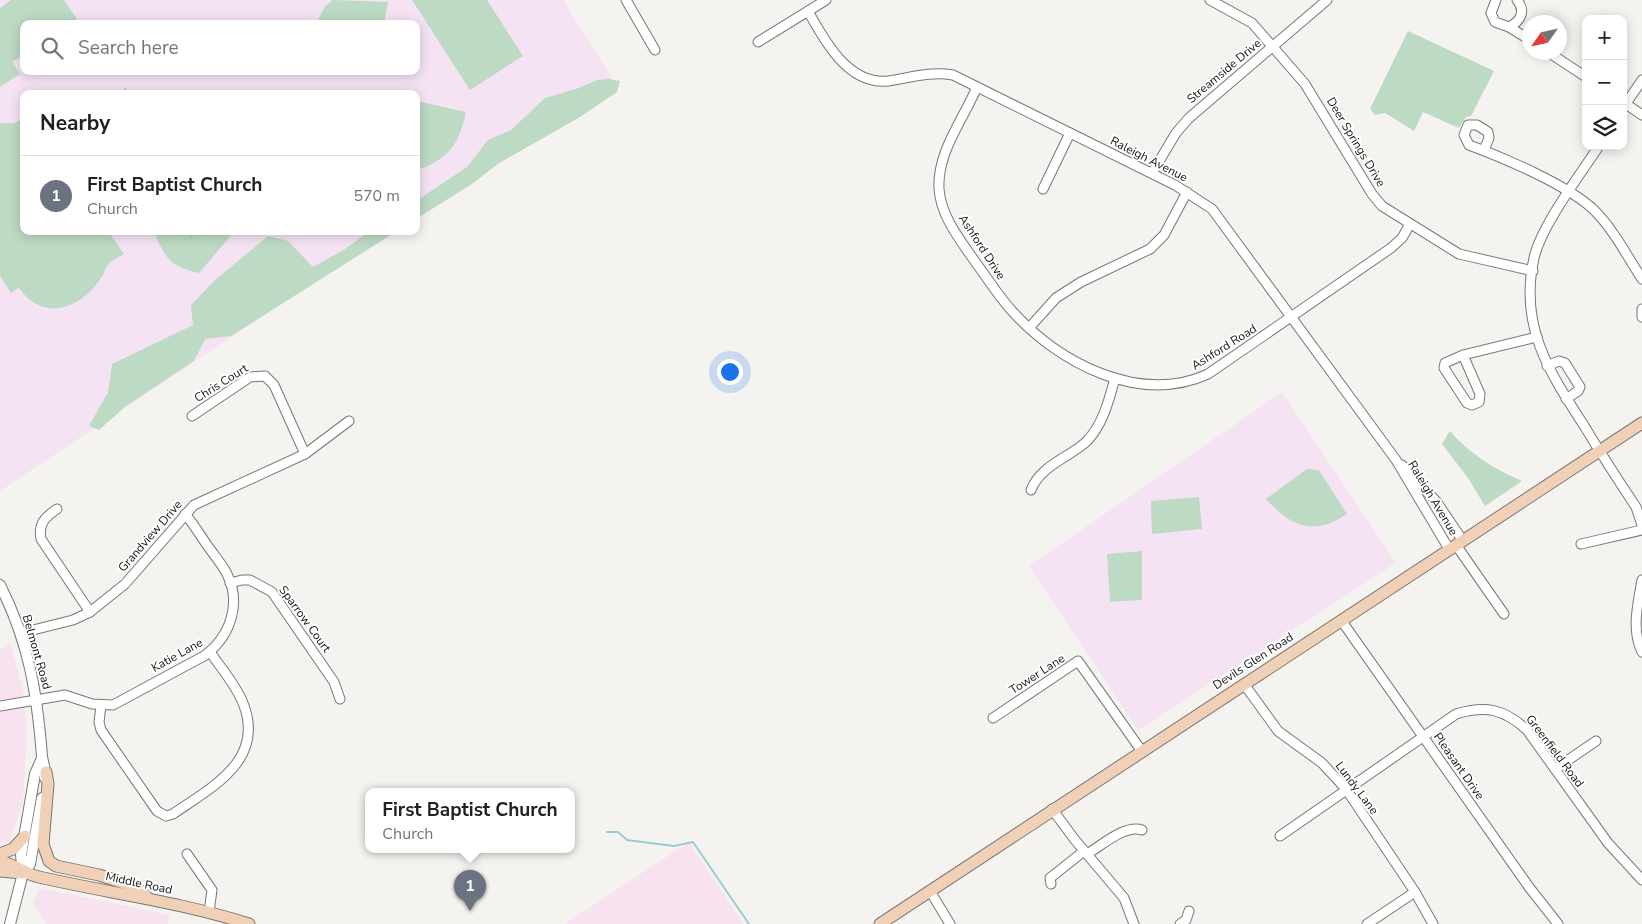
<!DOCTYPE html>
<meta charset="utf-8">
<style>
:root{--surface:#fff;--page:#f2f2f2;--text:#202124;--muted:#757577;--line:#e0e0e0;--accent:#d93025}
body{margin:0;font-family:"Nunito Sans",sans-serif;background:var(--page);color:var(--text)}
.controls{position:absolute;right:15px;top:15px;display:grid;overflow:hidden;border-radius:10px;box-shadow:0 2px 12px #0003}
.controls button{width:45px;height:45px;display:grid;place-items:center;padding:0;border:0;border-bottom:1px solid var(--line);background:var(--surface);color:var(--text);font:25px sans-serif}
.compass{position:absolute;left:1522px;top:15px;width:45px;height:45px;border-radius:50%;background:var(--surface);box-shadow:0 2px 12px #0003;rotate:236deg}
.you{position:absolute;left:729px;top:371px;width:18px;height:18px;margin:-12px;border:4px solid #fff;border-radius:50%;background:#1a73e8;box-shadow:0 0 0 8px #1a73e833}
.badge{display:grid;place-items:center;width:32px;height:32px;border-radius:50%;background:var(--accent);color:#fff;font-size:16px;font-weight:700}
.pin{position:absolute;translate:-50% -41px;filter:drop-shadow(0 1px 2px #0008)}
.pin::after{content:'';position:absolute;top:26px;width:18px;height:15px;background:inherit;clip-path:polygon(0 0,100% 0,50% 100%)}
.popup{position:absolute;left:365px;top:788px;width:210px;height:65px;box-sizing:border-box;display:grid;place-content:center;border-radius:10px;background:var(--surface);filter:drop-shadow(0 1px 4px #0005);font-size:16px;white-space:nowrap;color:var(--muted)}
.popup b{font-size:19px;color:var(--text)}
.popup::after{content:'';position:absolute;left:50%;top:100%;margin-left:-10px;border:10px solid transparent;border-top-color:var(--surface)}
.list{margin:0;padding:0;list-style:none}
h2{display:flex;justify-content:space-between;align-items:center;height:65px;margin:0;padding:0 20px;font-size:21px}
h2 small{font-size:16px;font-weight:400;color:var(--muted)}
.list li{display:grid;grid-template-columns:32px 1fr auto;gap:15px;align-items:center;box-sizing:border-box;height:80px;padding:0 20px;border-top:1px solid var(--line)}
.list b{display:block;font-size:19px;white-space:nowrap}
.list p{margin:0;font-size:16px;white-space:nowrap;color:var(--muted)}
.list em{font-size:16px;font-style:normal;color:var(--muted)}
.icon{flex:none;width:28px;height:28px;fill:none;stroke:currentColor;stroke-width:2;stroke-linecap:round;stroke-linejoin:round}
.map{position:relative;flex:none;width:1642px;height:924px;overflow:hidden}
.search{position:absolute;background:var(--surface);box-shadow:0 2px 12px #0003;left:20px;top:20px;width:400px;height:55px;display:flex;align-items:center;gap:12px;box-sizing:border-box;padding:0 18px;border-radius:10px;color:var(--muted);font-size:19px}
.panel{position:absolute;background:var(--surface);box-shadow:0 2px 12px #0003;left:20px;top:90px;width:400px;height:145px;border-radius:10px}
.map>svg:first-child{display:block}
.commercial{fill:#f8e2f0}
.education{fill:#f5e3f4;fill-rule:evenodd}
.green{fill:#bddac4}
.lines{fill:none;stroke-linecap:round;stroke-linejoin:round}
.stream{stroke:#99ced1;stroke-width:2}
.minor-casing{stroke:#797775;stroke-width:11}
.tertiary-casing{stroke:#797775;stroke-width:12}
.secondary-casing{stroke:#797775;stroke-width:13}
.minor{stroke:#fff;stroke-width:9}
.tertiary{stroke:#fff;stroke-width:10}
.secondary{stroke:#f0d1b7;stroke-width:11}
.labels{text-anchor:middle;stroke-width:4;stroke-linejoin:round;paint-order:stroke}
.street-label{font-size:12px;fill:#141312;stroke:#fff}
</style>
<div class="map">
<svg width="1642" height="924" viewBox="0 0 1642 924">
<rect width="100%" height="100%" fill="#f5f3f0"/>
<g class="commercial">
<path d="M10 643 23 689 27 732 23 802 9 843 0 842V650Z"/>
<path d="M689 842 744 924H565L598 902Z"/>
<path d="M40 888 170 915 168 924H47L33 903Z"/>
</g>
<g class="education">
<path d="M0 0H563L618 88 416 217V94H24V231H394L278 306 0 491ZM24 24H416V71H24Z"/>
<path d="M1282 392 1396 563 1138 730 1029 566Z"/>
</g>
<g class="green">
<path d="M11 0H64L77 19 71 24H24V55L12 62 20 74 0 87V8Z"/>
<path d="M333 0 388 2 384 24H316L325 6Z"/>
<path d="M412 0H487L523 56 470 90Z"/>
<path d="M1408 31 1494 71 1471 116 1466 117 1459 128 1423 112 1414 131 1385 113 1375 115 1370 109Z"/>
<path d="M609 79 620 81 617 92 580 117 499 163 472 184 416 219V201L467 167 488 140 511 130 545 98 576 89 597 80Z"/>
<path d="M416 101 466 112C460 142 448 161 416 170Z"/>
<path d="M24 117V231H108L124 254C119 257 112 260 108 265 105 267 105 272 103 275 83 308 44 324 19 288L11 293 0 276V123H15Z"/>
<path d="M154 231H232L233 233 199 273C171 267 164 258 154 231Z"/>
<path d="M370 231H397L231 336 205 339 194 361 126 406 99 430 89 426 108 392 112 364 193 325 191 305 214 281 268 236 288 241 313 267 345 249Z"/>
<path d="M1450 431C1468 453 1496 470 1522 481L1485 506 1468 478 1442 444Z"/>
<path d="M1307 469 1319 470 1347 514C1314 537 1290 526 1266 499Z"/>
<path d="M1199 497 1202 529 1152 534 1151 501Z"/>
<path d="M1142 551V600L1110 602 1107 554Z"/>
</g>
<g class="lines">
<g class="stream">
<path d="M125 89 126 94"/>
<path d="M190 231 192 237"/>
<path d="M607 832H618L627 840 674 846 693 842 749 924"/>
</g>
<g class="minor-casing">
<g id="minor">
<path d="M626 0 655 50"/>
<path d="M1210 0 1252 23 1305 84 1372 194 1382 206 1459 254 1533 271"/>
<path d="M1496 0 1491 13 1495 22 1509 27 1530 40"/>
<path d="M808 11C824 40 848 85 888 81 910 78 929 71 953 75L1175 185 1212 209 1396 460 1449 549"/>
<path d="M1509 27C1521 21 1526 11 1517 0"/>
<path d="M758 42 826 0"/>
<path d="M1548 52 1586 77"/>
<path d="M977 87C963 120 937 152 939 189 941 217 961 241 976 263 988 279 999 297 1012 311 1060 364 1140 405 1208 374L1391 248 1402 238 1410 224"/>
<path d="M1623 102 1642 115"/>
<path d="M1623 108 1642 80"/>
<path d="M1599 146C1580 175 1541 226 1534 258 1519 325 1548 370 1583 424 1600 452 1618 480 1636 507L1642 525"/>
<path d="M1484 150 1489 138 1488 132 1477 125H1468L1464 135 1469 145C1504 158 1568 185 1594 210 1614 230 1627 256 1642 279"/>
<path d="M1152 173 1176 133 1189 118 1327 0"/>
<path d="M1043 189 1070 133"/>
<path d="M1642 309V317"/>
<path d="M1029 328 1056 298 1081 282 1150 249 1164 235 1187 192"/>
<path d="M1463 355 1480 394 1479 402 1472 405 1467 403 1444 368 1445 363 1463 355 1537 337"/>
<path d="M1547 366 1559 361 1565 363 1580 387 1578 391 1566 399"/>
<path d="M192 416 250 377 265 376 274 385 305 454"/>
<path d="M1402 465 1436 501 1463 541"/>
<path d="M1031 490C1040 466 1068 458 1086 442 1103 425 1109 400 1115 378"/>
<path d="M57 509C45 517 38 524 41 539L90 612"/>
<path d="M1581 544 1642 530"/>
<path d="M1456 545 1504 614"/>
<path d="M1642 580C1638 604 1631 629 1642 652"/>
<path d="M230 583 242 580H250L272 592 334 682 340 699"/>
<path d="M1341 620 1529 887 1558 924"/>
<path d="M21 633 73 620 90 612 125 584 194 505 305 454 349 421"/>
<path d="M1244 684 1278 731 1322 763 1346 789 1415 892 1433 924"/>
<path d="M0 706 65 695 92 704 113 705 204 656C230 637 242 604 227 574 222 564 214 555 207 545 200 535 193 523 185 514"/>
<path d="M101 706 99 722 101 730 157 811 166 816 173 814C212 787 266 760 243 703 236 685 221 668 210 652"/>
<path d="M993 718 1078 661 1141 750"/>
<path d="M1555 769 1596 741"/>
<path d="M1052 809 1075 840 1124 898 1134 924"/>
<path d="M1280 836 1456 714C1486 705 1504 709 1527 730L1608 843 1642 880"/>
<path d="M187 854 212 890 209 912"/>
<path d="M1087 854C1101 846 1125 824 1142 830"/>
<path d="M1051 884 1050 878 1084 851"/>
<path d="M930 891 950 924"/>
<path d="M1180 924 1186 920 1189 911"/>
<path d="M1367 924 1415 892"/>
</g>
</g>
<g class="tertiary-casing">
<g id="tertiary">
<path d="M0 585C29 642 37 693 42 756 43 764 46 770 45 778"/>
<path d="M23 873 30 864 42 798"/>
<path d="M10 924 23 873 21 855 35 774 42 758"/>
</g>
</g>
<g class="secondary-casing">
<g id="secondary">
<path d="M46 772 48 784 43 844 49 861 56 866 99 875 136 887 148 898"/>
<path d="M0 854 13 849 25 836"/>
<path d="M0 861C14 864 25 874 39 877 109 893 180 902 249 924"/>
<path d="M0 871 21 873"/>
<path d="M880 924 1642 423"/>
</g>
</g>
<use href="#minor" class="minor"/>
<use href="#tertiary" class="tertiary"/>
<use href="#secondary" class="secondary"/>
</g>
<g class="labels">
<g class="street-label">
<text transform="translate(1224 71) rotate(-40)" y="4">Streamside Drive</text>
<text transform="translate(1356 142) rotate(59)" y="4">Deer Springs Drive</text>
<text transform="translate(1149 159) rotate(27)" y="4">Raleigh Avenue</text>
<text transform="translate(982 247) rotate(57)" y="4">Ashford Drive</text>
<text transform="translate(1224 347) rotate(-32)" y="4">Ashford Road</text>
<text transform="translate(221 383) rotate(-32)" y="4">Chris Court</text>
<text transform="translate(1433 498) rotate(59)" y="4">Raleigh Avenue</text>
<text transform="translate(150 536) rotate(-49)" y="4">Grandview Drive</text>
<text transform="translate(305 619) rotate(54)" y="4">Sparrow Court</text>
<text transform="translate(37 652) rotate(74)" y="4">Belmont Road</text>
<text transform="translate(177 655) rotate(-29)" y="4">Katie Lane</text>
<text transform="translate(1253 661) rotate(-33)" y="4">Devils Glen Road</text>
<text transform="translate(1037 674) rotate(-33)" y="4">Tower Lane</text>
<text transform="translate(1555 751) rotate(53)" y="4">Greenfield Road</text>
<text transform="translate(1459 766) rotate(55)" y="4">Pleasant Drive</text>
<text transform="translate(1357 788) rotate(53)" y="4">Lundy Lane</text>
<text transform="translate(139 883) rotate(12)" y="4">Middle Road</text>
</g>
</g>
</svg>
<div class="controls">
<button>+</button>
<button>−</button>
<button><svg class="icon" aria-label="layers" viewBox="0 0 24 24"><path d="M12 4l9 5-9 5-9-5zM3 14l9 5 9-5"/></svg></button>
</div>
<svg class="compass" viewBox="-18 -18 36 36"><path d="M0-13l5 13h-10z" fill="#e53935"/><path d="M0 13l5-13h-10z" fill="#757577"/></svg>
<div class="you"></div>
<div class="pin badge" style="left:470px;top:911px;background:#6b7280">1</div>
<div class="popup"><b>First Baptist Church</b>Church</div>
<div class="search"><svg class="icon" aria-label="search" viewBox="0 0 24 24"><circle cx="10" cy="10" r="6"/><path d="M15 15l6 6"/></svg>Search here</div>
<section class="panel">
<h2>Nearby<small></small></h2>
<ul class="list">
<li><span class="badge" style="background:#6b7280">1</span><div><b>First Baptist Church</b><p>Church</p></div><em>570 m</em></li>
</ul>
</section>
</div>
